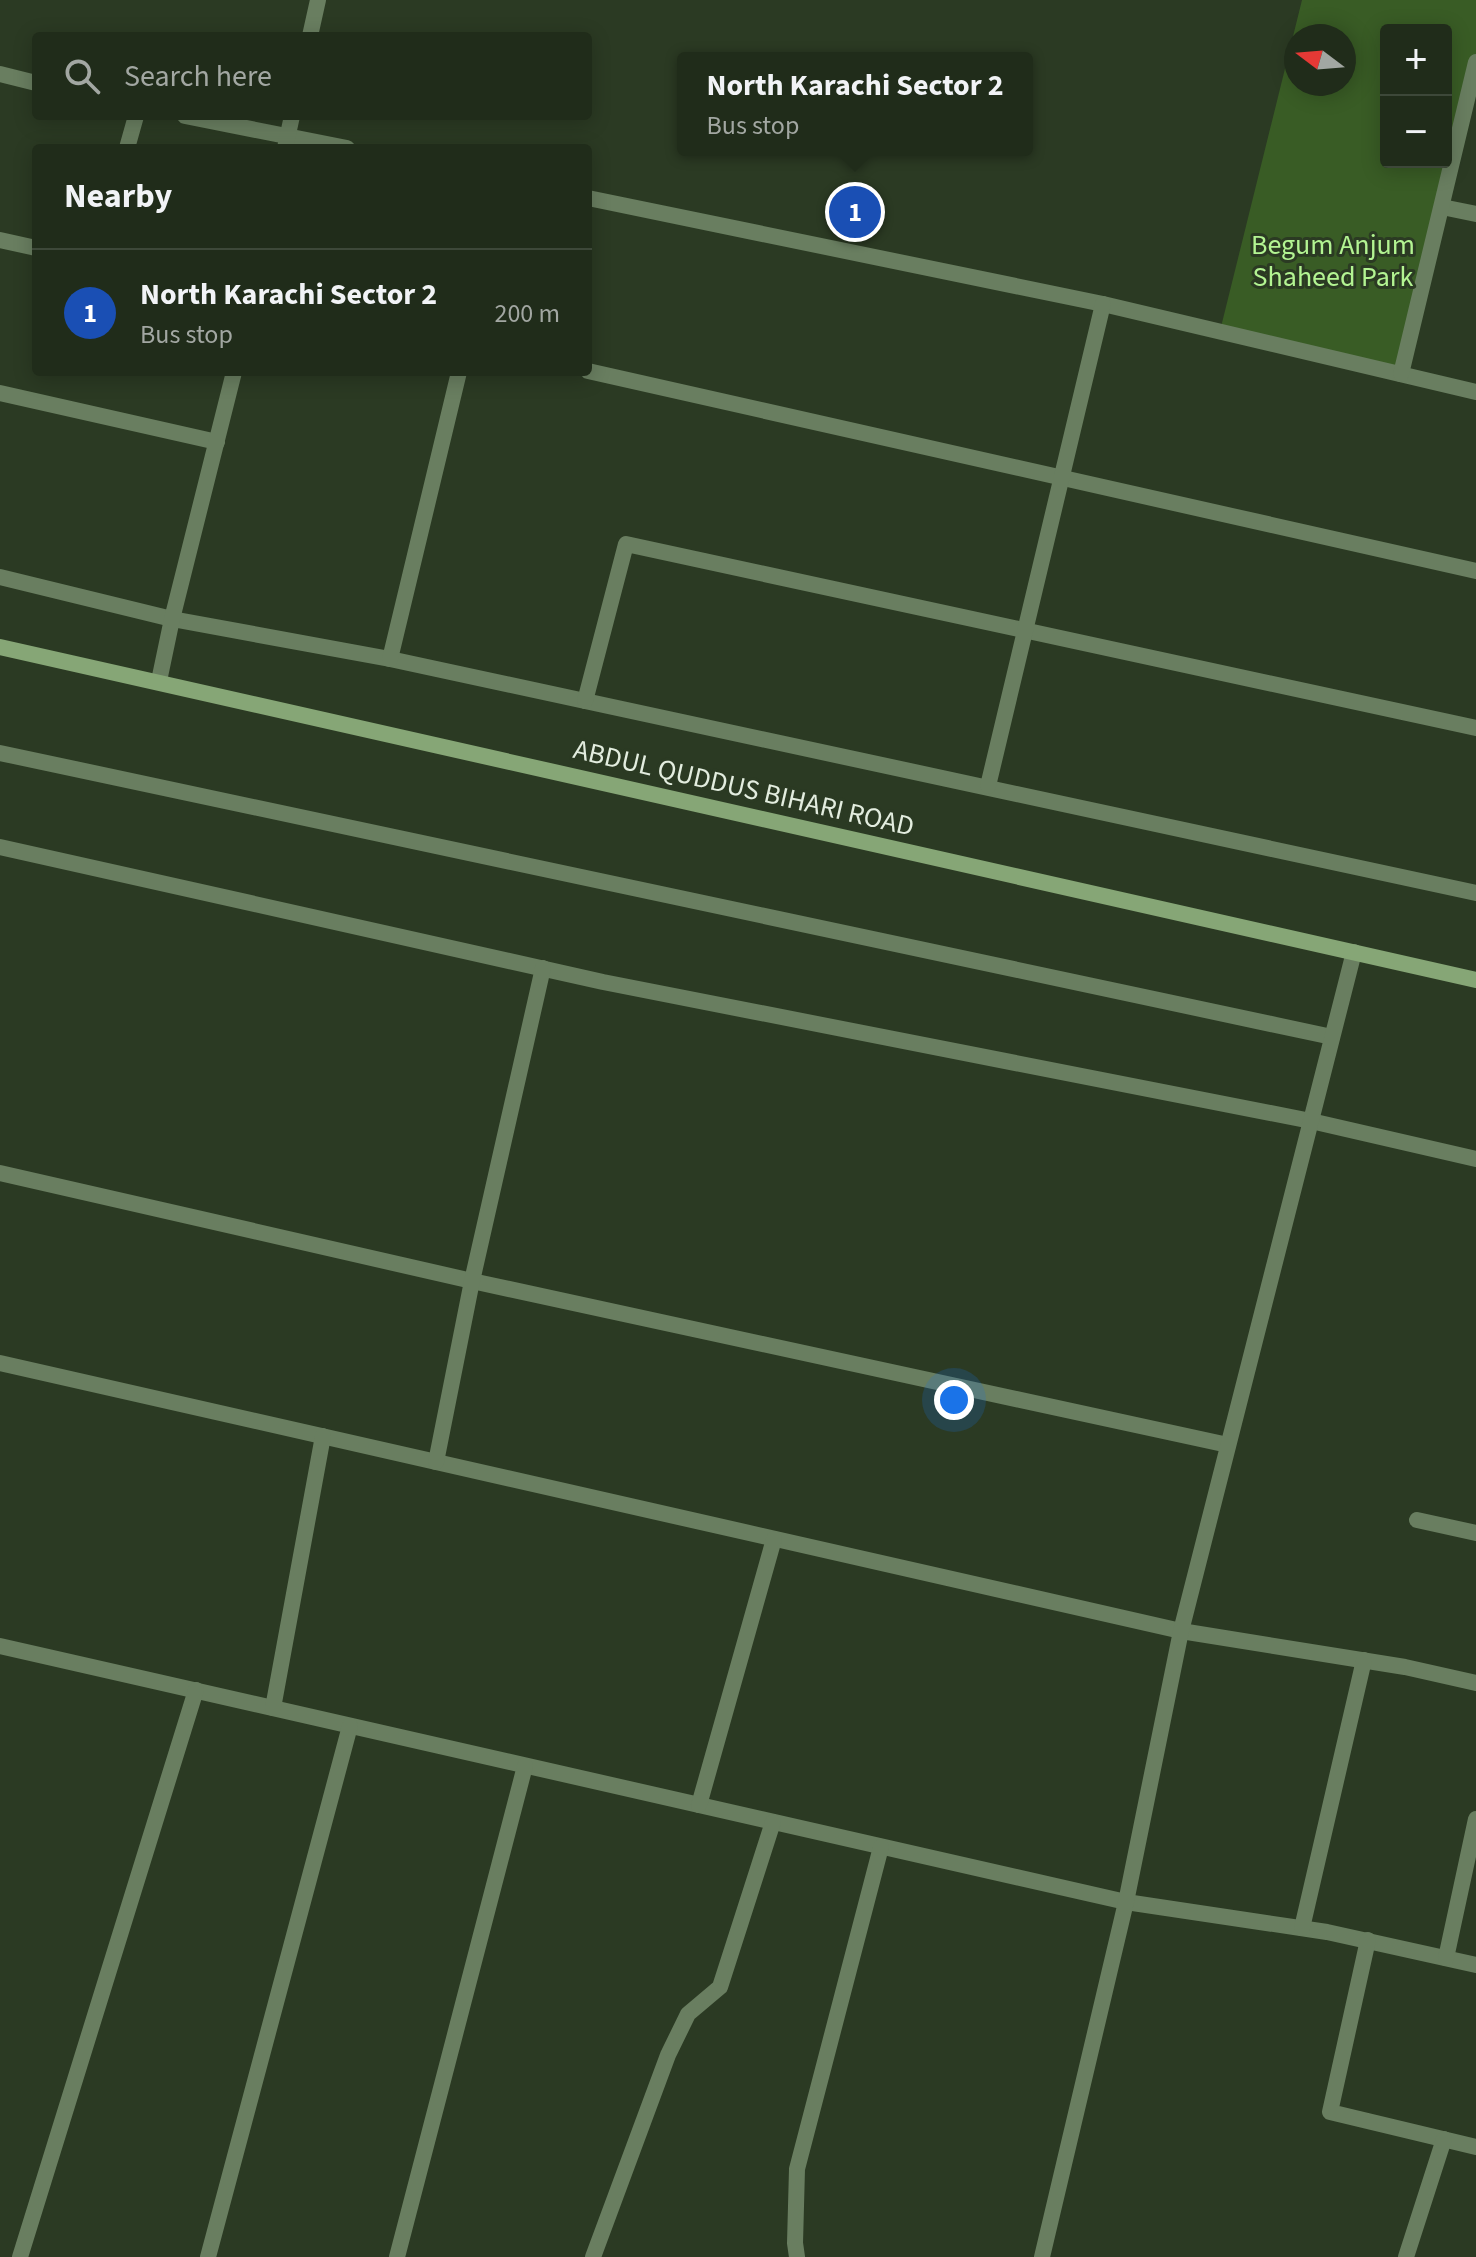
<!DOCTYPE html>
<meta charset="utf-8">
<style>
:root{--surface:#202c1a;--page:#283423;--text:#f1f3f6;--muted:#a2a7a2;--line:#3d4839;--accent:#f890cb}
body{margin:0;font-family:"Source Sans 3",sans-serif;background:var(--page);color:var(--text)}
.controls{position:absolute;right:24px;top:24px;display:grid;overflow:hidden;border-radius:8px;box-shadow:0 4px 20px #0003}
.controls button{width:72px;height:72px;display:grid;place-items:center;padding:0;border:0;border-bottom:2px solid var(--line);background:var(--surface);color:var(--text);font:40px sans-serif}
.compass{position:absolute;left:1284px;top:24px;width:72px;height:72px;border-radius:50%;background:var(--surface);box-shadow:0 4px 20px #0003;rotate:286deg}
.you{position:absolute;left:954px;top:1400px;width:28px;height:28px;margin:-20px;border:6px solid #fff;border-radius:50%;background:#1a73e8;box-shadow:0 0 0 12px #1a73e833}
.badge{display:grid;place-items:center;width:52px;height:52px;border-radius:50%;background:var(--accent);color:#fff;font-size:26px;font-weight:700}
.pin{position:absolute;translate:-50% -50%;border:4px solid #fff;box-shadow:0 2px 8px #0006}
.popup{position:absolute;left:677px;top:52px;width:356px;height:104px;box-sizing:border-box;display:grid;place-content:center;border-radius:8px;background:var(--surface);filter:drop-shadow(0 2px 6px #0005);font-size:26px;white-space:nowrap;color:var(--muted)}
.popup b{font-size:30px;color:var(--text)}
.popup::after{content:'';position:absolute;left:50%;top:100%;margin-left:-16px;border:16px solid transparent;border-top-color:var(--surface)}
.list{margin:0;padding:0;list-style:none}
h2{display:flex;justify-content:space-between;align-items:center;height:104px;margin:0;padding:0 32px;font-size:34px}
h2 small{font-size:26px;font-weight:400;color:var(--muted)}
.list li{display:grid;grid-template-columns:52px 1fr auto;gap:24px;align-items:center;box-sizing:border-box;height:128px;padding:0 32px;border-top:2px solid var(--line)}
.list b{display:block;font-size:30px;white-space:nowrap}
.list p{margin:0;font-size:26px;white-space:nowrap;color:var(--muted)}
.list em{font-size:26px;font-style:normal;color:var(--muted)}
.icon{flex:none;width:44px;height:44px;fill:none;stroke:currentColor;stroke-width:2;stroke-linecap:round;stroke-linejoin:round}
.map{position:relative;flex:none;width:1476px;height:2257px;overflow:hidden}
.search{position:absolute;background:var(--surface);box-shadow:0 4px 20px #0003;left:32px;top:32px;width:560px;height:88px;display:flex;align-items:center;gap:20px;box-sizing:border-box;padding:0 28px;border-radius:8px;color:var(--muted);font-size:30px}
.panel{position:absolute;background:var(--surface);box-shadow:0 4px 20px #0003;left:32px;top:144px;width:560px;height:232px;border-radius:8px}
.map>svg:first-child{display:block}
.green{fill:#395c25;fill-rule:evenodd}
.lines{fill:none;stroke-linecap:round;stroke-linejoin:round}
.minor{stroke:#697e60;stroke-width:16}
.tertiary{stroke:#697e60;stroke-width:16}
.secondary{stroke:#86a676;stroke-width:16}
.labels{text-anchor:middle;stroke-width:6;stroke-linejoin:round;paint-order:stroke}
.park-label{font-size:28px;fill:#b3f492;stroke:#2b3a23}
.street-label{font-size:28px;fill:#e3eddf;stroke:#2b3a23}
</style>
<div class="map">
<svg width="1476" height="2257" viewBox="0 0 1476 2257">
<rect width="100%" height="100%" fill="#2b3a23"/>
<path class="green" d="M1302 0H1476V64L1401 374 1220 331ZM1386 30H1446V162H1386ZM1296 36H1344V84H1296Z"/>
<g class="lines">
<g class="minor">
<path d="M310 36 318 0"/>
<path d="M0 74 36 83"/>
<path d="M185 116 347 148"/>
<path d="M127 148 136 116"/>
<path d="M285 148 292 116"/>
<path d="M588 198 1103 304 1476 392"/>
<path d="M1442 207 1476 214"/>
<path d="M0 240 36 248"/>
<path d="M588 371 1476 571"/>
<path d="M1401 374 1476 62"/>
<path d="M0 393 217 442"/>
<path d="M0 577 172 619 390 659 1476 893"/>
<path d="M390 659 459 372"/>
<path d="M159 681 172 619 234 372"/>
<path d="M585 701 626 544 1476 728"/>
<path d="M0 753 1332 1037"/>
<path d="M988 786 1103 304"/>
<path d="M0 847 603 982 1311 1121 1476 1159"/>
<path d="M0 1173 472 1281 1228 1445"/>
<path d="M0 1363 1181 1631 1405 1667 1476 1683"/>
<path d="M436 1462 472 1281 543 968"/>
<path d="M1417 1520 1476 1533"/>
<path d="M0 1646 1126 1902 1327 1932 1476 1965"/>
<path d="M273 1708 323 1436"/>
<path d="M699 1805 774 1539"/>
<path d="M1302 1928 1364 1660"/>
<path d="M1368 1940 1330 2112 1476 2147"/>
<path d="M1446 1958 1476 1819"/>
<path d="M20 2257 196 1690"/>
<path d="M208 2257 350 1726"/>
<path d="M397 2257 525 1766"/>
<path d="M593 2257 668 2055 688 2014 720 1987 773 1822"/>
<path d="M797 2257 795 2243 797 2169 881 1847"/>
<path d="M1406 2257 1444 2139"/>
</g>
<path class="tertiary" d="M1042 2257 1126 1902 1181 1631 1354 952"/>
<path class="secondary" d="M0 647 1476 980"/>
</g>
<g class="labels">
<g class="park-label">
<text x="1333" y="254">Begum Anjum<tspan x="1333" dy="32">Shaheed Park</tspan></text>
</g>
<g class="street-label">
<text transform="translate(744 787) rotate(13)" y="10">ABDUL QUDDUS BIHARI ROAD</text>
</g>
</g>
</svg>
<div class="controls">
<button>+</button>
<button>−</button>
</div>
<svg class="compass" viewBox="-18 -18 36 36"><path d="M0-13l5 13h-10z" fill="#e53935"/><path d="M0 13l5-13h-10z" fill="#a2a7a2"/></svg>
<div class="you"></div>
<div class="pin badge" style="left:855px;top:212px;background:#1a4fb4">1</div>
<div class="popup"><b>North Karachi Sector 2</b>Bus stop</div>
<div class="search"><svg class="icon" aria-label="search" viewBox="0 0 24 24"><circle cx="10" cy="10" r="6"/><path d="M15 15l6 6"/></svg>Search here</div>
<section class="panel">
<h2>Nearby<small></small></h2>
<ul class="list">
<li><span class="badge" style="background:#1a4fb4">1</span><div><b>North Karachi Sector 2</b><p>Bus stop</p></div><em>200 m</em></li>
</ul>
</section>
</div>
